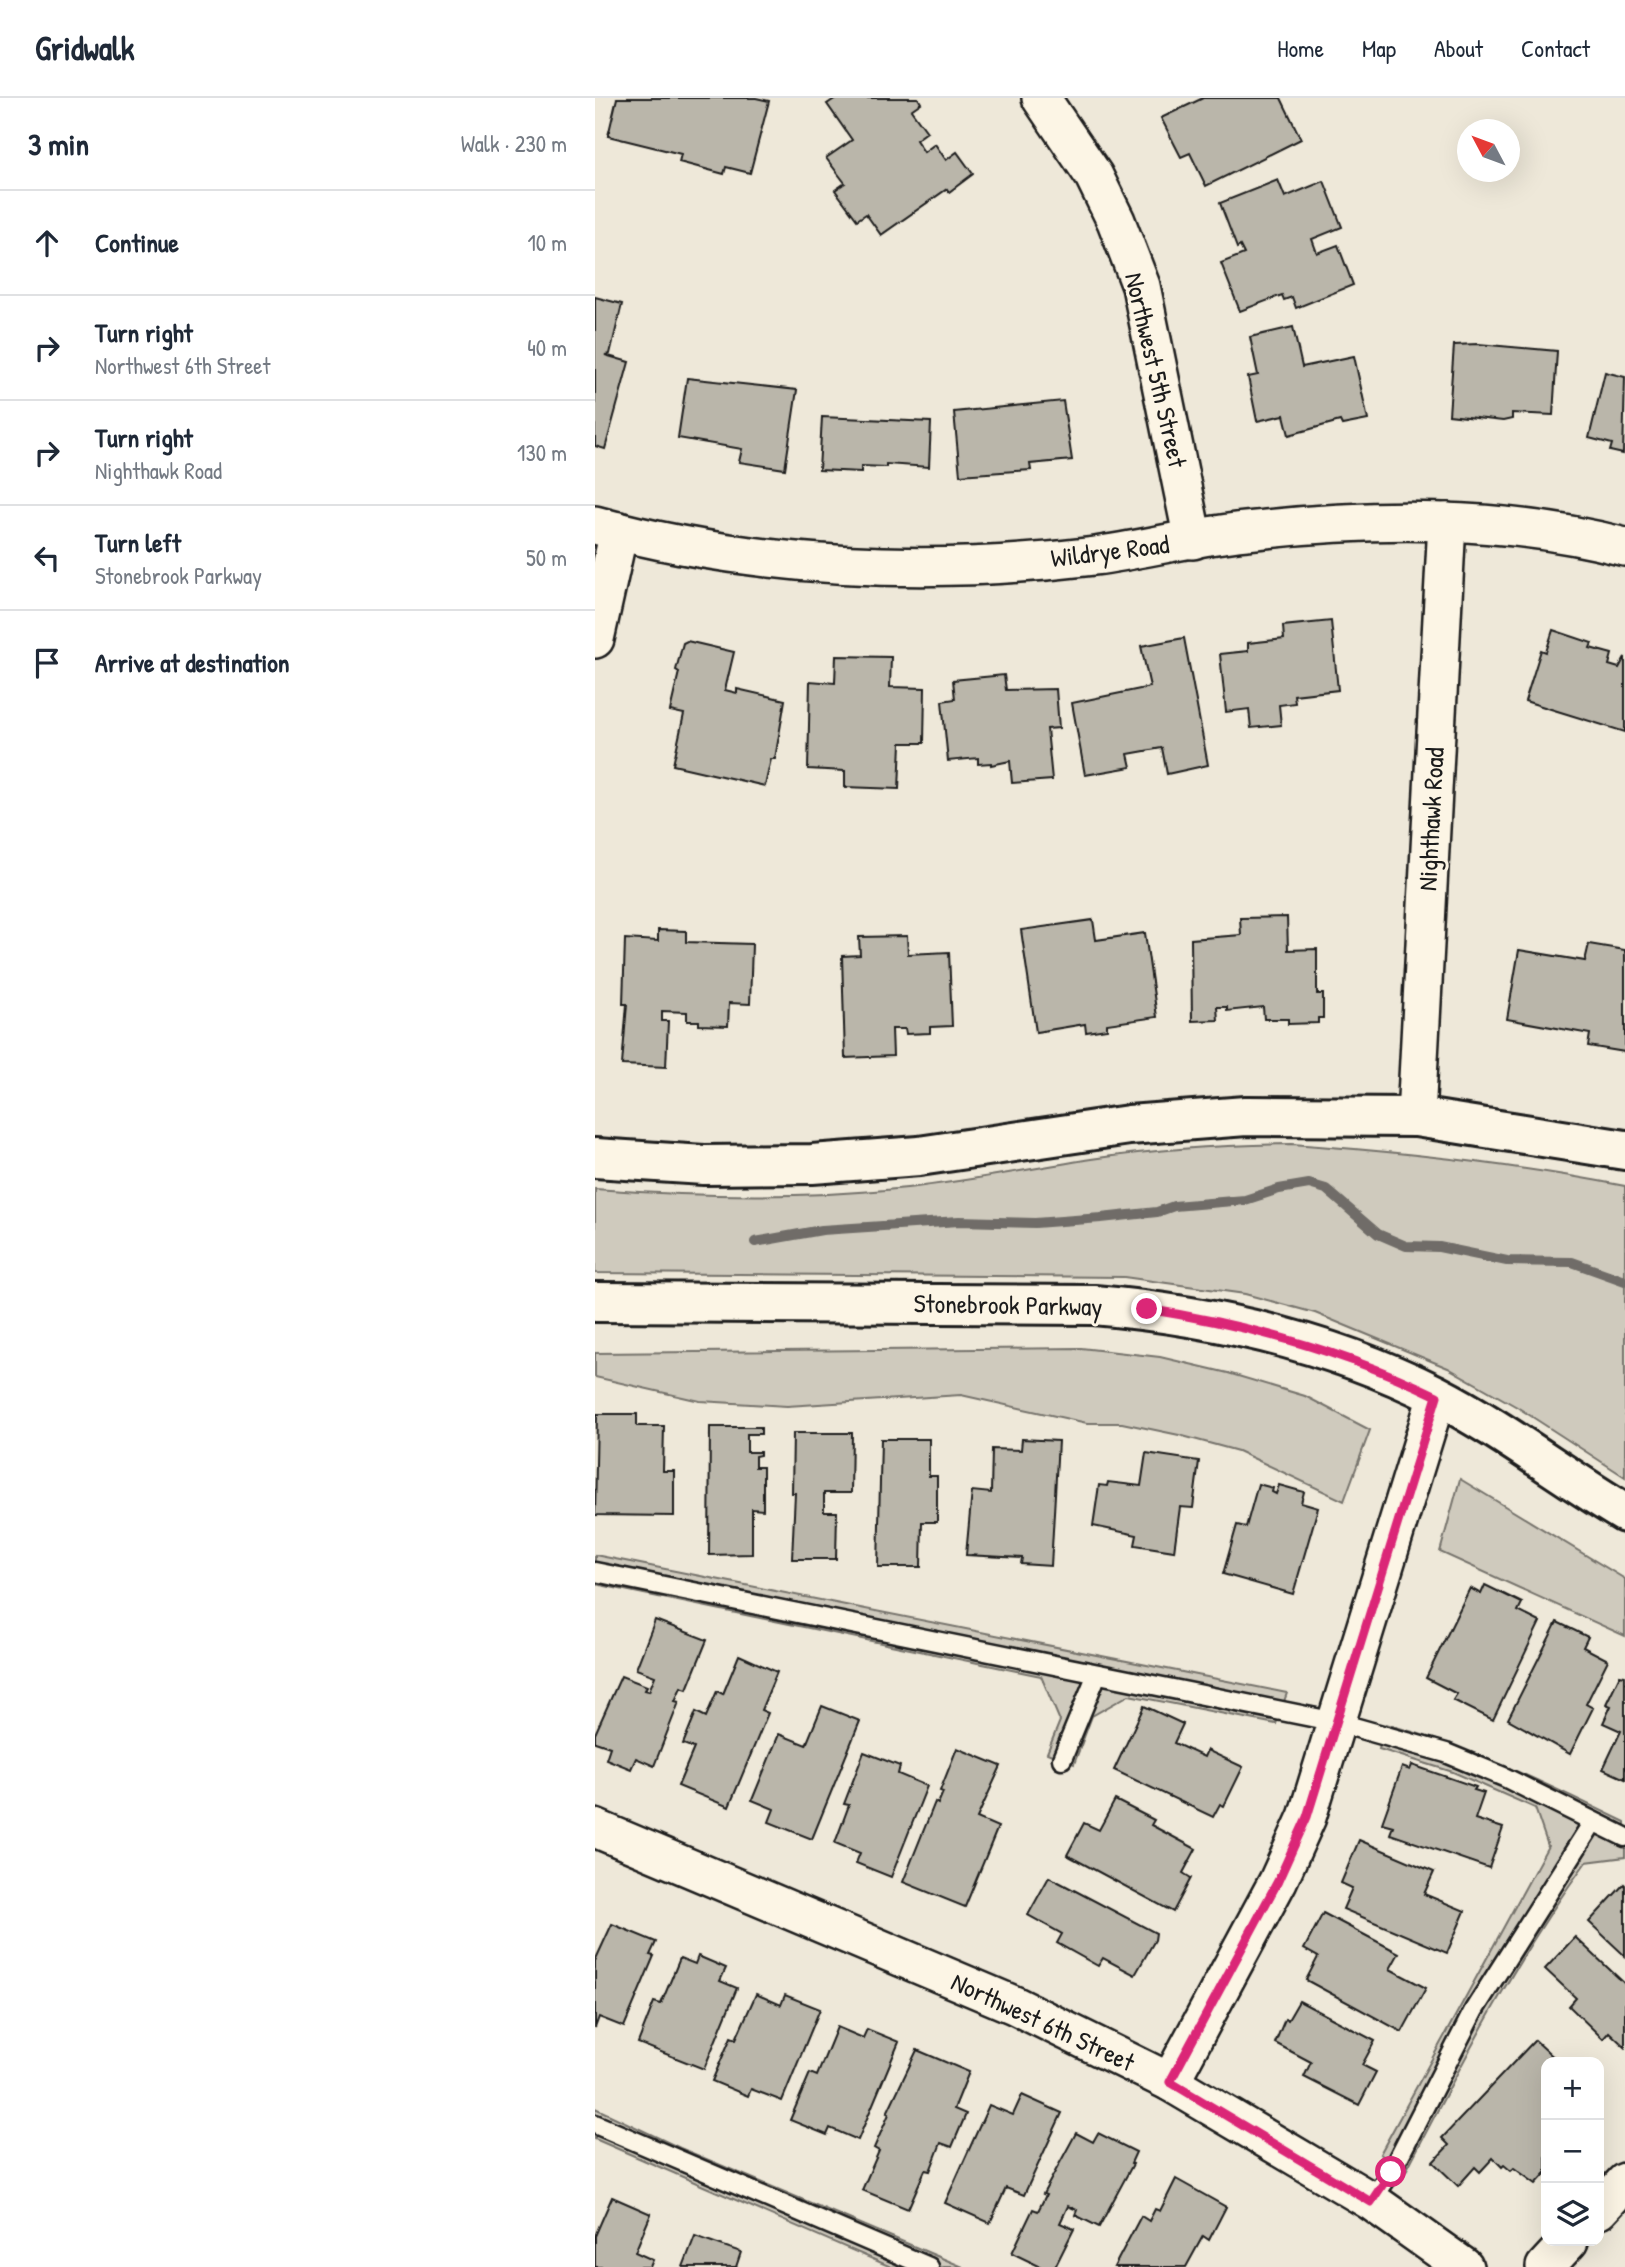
<!DOCTYPE html>
<meta charset="utf-8">
<style>
:root{--surface:#fff;--page:#f2f2f3;--text:#1f2937;--muted:#747a83;--line:#e0e1e3}
body{margin:0;font-family:"Patrick Hand",sans-serif;background:var(--page);color:var(--text)}
.controls{position:absolute;right:21px;bottom:21px;display:grid;overflow:hidden;border-radius:14px;box-shadow:0 7px 28px #0002}
.controls button{width:63px;height:63px;display:grid;place-items:center;padding:0;border:0;border-bottom:2px solid var(--line);background:var(--surface);color:var(--text);font:35px sans-serif}
.compass{position:absolute;left:862px;top:21px;width:63px;height:63px;border-radius:50%;background:var(--surface);box-shadow:0 7px 28px #0002;rotate:311deg}
.stop{position:absolute;width:21px;height:21px;margin:-16px;border:5px solid #db2777;border-radius:50%;background:#fff}
.stop.end{background:#db2777;border-color:#fff;box-shadow:0 2px 7px #0008}
.list{margin:0;padding:0;list-style:none}
h2{display:flex;justify-content:space-between;align-items:center;height:91px;margin:0;padding:0 28px;font-size:30px}
h2 small{font-size:23px;font-weight:400;color:var(--muted)}
.list li{display:grid;grid-template-columns:46px 1fr auto;gap:21px;align-items:center;box-sizing:border-box;height:105px;padding:0 28px;border-top:2px solid var(--line)}
.list b{display:block;font-size:26px;white-space:nowrap}
.list p{margin:0;font-size:23px;white-space:nowrap;color:var(--muted)}
.list em{font-size:23px;font-style:normal;color:var(--muted)}
.icon{flex:none;width:38px;height:38px;fill:none;stroke:currentColor;stroke-width:2;stroke-linecap:round;stroke-linejoin:round}
.map{position:relative;flex:none;width:1030px;height:2169px;overflow:hidden}
header{display:flex;align-items:center;gap:42px;box-sizing:border-box;height:98px;padding:0 35px;background:var(--surface);border-bottom:2px solid var(--line)}
header strong{font-size:33px}
nav{display:flex;gap:38px;margin-inline-start:auto;font-size:24px}
main{display:flex}
aside{flex:1;background:var(--surface)}
.map>svg:first-child{display:block}
.green{fill:#cfcabd;stroke:#76736c;stroke-width:2}
.lines{fill:none;stroke-linecap:round;stroke-linejoin:round}
.stream{stroke:#6f6c67;stroke-width:10}
.building{fill:#bab6aa;stroke:#1c1c1c;stroke-width:2}
.service-casing{stroke:#1c1c1c;stroke-width:23}
.minor-casing{stroke:#1c1c1c;stroke-width:42}
.tertiary-casing{stroke:#1c1c1c;stroke-width:44}
.service{stroke:#fcf5e5;stroke-width:18}
.minor{stroke:#fcf5e5;stroke-width:37}
.tertiary{stroke:#fcf5e5;stroke-width:38}
.route{stroke:#db2777;stroke-width:9}
.labels{text-anchor:middle;stroke-width:6;stroke-linejoin:round;paint-order:stroke}
.street-label{font-size:26px;fill:#1c1c1c;stroke:#fcf5e5}
</style>
<header>
<strong>Gridwalk</strong>
<nav><a>Home</a><a>Map</a><a>About</a><a>Contact</a></nav>
</header>
<main>
<aside>
<h2>3 min<small>Walk · 230 m</small></h2>
<ul class="list">
<li><svg class="icon" aria-label="ahead" viewBox="0 0 24 24"><path d="M12 20V5M6 11l6-6 6 6"/></svg><div><b>Continue</b></div><em>10 m</em></li>
<li><svg class="icon" aria-label="right" viewBox="0 0 24 24"><path d="M7 20v-9h11M14 6l5 5-5 5"/></svg><div><b>Turn right</b><p>Northwest 6th Street</p></div><em>40 m</em></li>
<li><svg class="icon" aria-label="right" viewBox="0 0 24 24"><path d="M7 20v-9h11M14 6l5 5-5 5"/></svg><div><b>Turn right</b><p>Nighthawk Road</p></div><em>130 m</em></li>
<li><svg class="icon" aria-label="left" viewBox="0 0 24 24"><path d="M17 20v-9H6M10 6l-5 5 5 5"/></svg><div><b>Turn left</b><p>Stonebrook Parkway</p></div><em>50 m</em></li>
<li><svg class="icon" aria-label="arrive" viewBox="0 0 24 24"><path d="M6 21V4h12l-3 4 3 4H6"/></svg><div><b>Arrive at destination</b></div></li>
</ul>
</aside>
<div class="map">
<svg width="1030" height="2169" viewBox="0 0 1030 2169">
<rect width="100%" height="100%" fill="#eee8d9"/>
<filter id="ink" filterUnits="userSpaceOnUse"><feTurbulence type="fractalNoise" baseFrequency=".0143" numOctaves="2"/><feDisplacementMap in="SourceGraphic" scale="14" xChannelSelector="R" yChannelSelector="G"/><feConvolveMatrix kernelMatrix="1 2 1 2 8 2 1 2 1" color-interpolation-filters="sRGB"/></filter>
<g filter="url(#ink)">
<g class="green">
<path d="M697 1046C809 1054 919 1066 1030 1088V1379L922 1309 853 1270 720 1215 650 1196 529 1179 0 1175V1091C104 1099 208 1101 312 1090 374 1083 434 1071 496 1061 562 1051 629 1047 697 1046Z"/>
<path d="M486 1250 565 1259 633 1275 710 1298 775 1332 749 1403 643 1353 584 1337 527 1325H492L366 1297 192 1308 105 1303 0 1279V1255Z"/>
<path d="M865 1381 1030 1481V1538L845 1454Z"/>
<path d="M0 1457 692 1595 681 1626 534 1597 497 1618 479 1666 452 1655 465 1623 446 1578 0 1486Z"/>
<path d="M791 1626C877 1650 950 1685 1030 1724V1759L991 1764C920 1861 866 1967 811 2073L785 2056 953 1748 940 1710 858 1674 784 1651Z"/>
<path d="M0 2010 85 2050 368 2169H296L0 2041Z"/>
</g>
<g class="lines">
<path class="stream" d="M160 1144 227 1132 364 1123 440 1125 506 1120 562 1114 579 1108 650 1102 684 1091 714 1086 731 1091 783 1136 811 1148 844 1149 912 1163 977 1164 1030 1183"/>
</g>
<g class="building">
<path d="M22 0H161L174 3 155 75 131 69 129 76 84 64 86 56 13 38Z"/>
<path d="M241 0H323L326 5 316 12 332 34 321 42 329 54 340 46 351 62 362 54 378 76 354 94 352 91 286 137 271 116 262 122 240 92 250 85 231 60 257 42 232 6Z"/>
<path d="M608 0H686L706 41 611 88 595 55 586 59 566 20Z"/>
<path d="M683 82 690 99 729 83 747 129 717 141 722 155 743 147 758 187 701 210 697 199 689 202 687 197 645 213 626 165 649 156 645 148 642 150 625 105Z"/>
<path d="M0 199 27 206 15 256 10 257 34 264 10 351 0 348Z"/>
<path d="M698 229 707 269 759 258 773 322 747 327 745 323 694 337 689 317 662 323 653 279 663 277 655 239Z"/>
<path d="M883 246 962 253 958 317 917 315V321L908 323 854 317 859 247Z"/>
<path d="M1010 274 1030 279 1028 356 1015 353 1017 346 994 340Z"/>
<path d="M92 280 202 292 190 371 144 364 147 351 83 340Z"/>
<path d="M468 303 477 362 435 366 436 372 365 377 359 314Z"/>
<path d="M227 319 336 324 334 369 291 366V369L266 368V374L224 372Z"/>
<path d="M736 523 743 592 699 597 700 605 684 607 686 627 656 630 654 611 631 614 625 556 653 553V545L689 541 688 528Z"/>
<path d="M958 532 997 545 995 550 1017 556 1014 567 1024 570 1030 559V634L930 603 946 552 951 554Z"/>
<path d="M589 540 613 667 572 676 567 650 533 656 536 669 490 677 477 605 555 589 546 548Z"/>
<path d="M92 543 139 554 130 592 142 595V591L190 602 180 661H176L170 688 78 667 89 616 75 613 84 574 81 572 88 545Z"/>
<path d="M241 558 296 559 295 589 330 590 329 645H306L304 691 250 689V673L213 671 215 583 240 585Z"/>
<path d="M409 577 411 592 461 591 464 630 452 631 457 682 417 685 415 663 396 667V665L383 666V660L353 663 347 603 360 601 358 582Z"/>
<path d="M692 819 693 852 722 851V896H728V920H723V925L693 926V921H669L668 909 632 913V909H622L623 922 597 923 596 841 646 837 645 820Z"/>
<path d="M498 822 501 842 550 835 562 919 512 926V931L491 934 490 926 441 934 426 832Z"/>
<path d="M63 832 91 833V844L157 846 155 906 134 905 133 928 104 927V923H92V914L67 913V923H73L71 969 27 967 32 906H28L30 841 63 843Z"/>
<path d="M312 838 313 856 354 854 357 928 335 929V935L311 936 310 931H297L298 958 250 960 247 858 265 857 264 839Z"/>
<path d="M994 846 1030 852V954L993 948 995 936 912 921 924 852 990 863Z"/>
<path d="M2 1316H42V1328H69L68 1373H79V1418L0 1417Z"/>
<path d="M115 1329H166V1336H152V1354H165V1357L160 1358V1369H168V1412L157 1411V1456L114 1457Z"/>
<path d="M198 1335H257L256 1395H229V1414H242L241 1461H197L200 1395H197Z"/>
<path d="M286 1341H334V1378H342V1424H327L326 1469H283Z"/>
<path d="M427 1341 463 1343 456 1468 426 1466 427 1460 371 1457 377 1393 396 1395 397 1351 426 1352Z"/>
<path d="M551 1355 604 1363 598 1410 585 1409 579 1453 540 1447 542 1437 498 1428 504 1387 512 1388 513 1384 546 1388Z"/>
<path d="M663 1386 678 1390 677 1394 681 1396 684 1387 709 1394 706 1405 723 1410 698 1496 628 1476 642 1427 651 1429Z"/>
<path d="M890 1487 927 1505 923 1513 945 1524 898 1622 858 1602 862 1596 831 1580 875 1490 886 1496Z"/>
<path d="M60 1522 112 1542 92 1591 86 1589 80 1603 84 1604 59 1668 41 1660 36 1671 11 1661 15 1649 0 1644V1636L26 1578 52 1588 50 1592 54 1593 60 1578 41 1571Z"/>
<path d="M962 1524 993 1539 988 1549 1013 1562 991 1606 998 1610 975 1656 913 1621Z"/>
<path d="M144 1557 182 1574 166 1612 173 1615 134 1709 83 1688 99 1650 88 1646 101 1614 111 1619 122 1593 128 1596Z"/>
<path d="M1025 1577 1030 1578V1681L1008 1671 1026 1633 1008 1625 1016 1608 1011 1606Z"/>
<path d="M227 1608 265 1623 217 1741 174 1724 179 1711 157 1702 184 1636 211 1647Z"/>
<path d="M549 1608 588 1626 579 1645 609 1659 612 1652 648 1669 629 1708 625 1706 618 1719 519 1672Z"/>
<path d="M362 1650 406 1668 382 1720 403 1729 370 1809 308 1784 340 1704 343 1706 348 1694 345 1693Z"/>
<path d="M269 1654 305 1668 303 1676 332 1688 296 1779 261 1765 265 1755 240 1745 254 1707 249 1706Z"/>
<path d="M817 1667 881 1689 879 1692 889 1695 880 1721 908 1730 894 1770 795 1736 798 1728 787 1725 807 1669 815 1672Z"/>
<path d="M520 1702 559 1722 556 1727 601 1751 588 1775 596 1780 578 1814 472 1757 489 1725 504 1732Z"/>
<path d="M764 1742 839 1774 829 1796 870 1813 852 1855 748 1811 757 1790 746 1785Z"/>
<path d="M454 1779 561 1835 560 1842 540 1877 508 1860 503 1868 462 1845 467 1836 433 1817Z"/>
<path d="M1029 1786 1030 1787V1858L994 1824Z"/>
<path d="M728 1815 804 1855 795 1871 831 1890 807 1934 711 1882 723 1859 709 1851Z"/>
<path d="M17 1826 61 1844 55 1857 59 1858 29 1929 4 1919 0 1930V1863Z"/>
<path d="M980 1839 1030 1886V1949L1014 1934 1008 1941 974 1908 981 1900 950 1871Z"/>
<path d="M103 1858 131 1870 125 1883 142 1890 109 1971 43 1945 59 1904 66 1906 85 1860 100 1866Z"/>
<path d="M161 1896 186 1907 190 1897 225 1911 187 2003 156 1991 153 1998 117 1983 136 1939 141 1941Z"/>
<path d="M704 1903 780 1943 767 1967 781 1974 764 2007 709 1979 716 1964 680 1945 690 1921 693 1922Z"/>
<path d="M242 1929 268 1940 272 1931 304 1944 263 2042 235 2030 232 2037 195 2022 215 1975 222 1978Z"/>
<path d="M940 1942 964 1964H951V2075L941 2086 919 2070 916 2073 909 2067 907 2069 898 2060 885 2074 880 2069 863 2088 838 2064 854 2047 847 2040Z"/>
<path d="M322 1952 374 1974 359 2011 371 2016 357 2049 346 2045 335 2073 330 2072 313 2111 267 2092 284 2053 279 2050 294 2016 292 2015Z"/>
<path d="M427 1997 467 2015 429 2097 411 2090 395 2125 350 2105 394 2007 418 2017Z"/>
<path d="M481 2035 498 2044 503 2035 541 2054 536 2065 538 2066 504 2129 480 2117 482 2112 473 2108 465 2125 479 2131 460 2169H446L417 2155 438 2111 443 2113 451 2097 448 2096Z"/>
<path d="M581 2081 631 2109 614 2142 608 2138 591 2169H519L546 2118 554 2123 560 2111 565 2113Z"/>
<path d="M17 2099 56 2116 40 2154 58 2162 55 2169H0V2138Z"/>
<path d="M100 2138 146 2154 141 2169H88Z"/>
</g>
<g class="lines">
<g class="service-casing">
<g id="service">
<path d="M0 1474 741 1624 851 1655 909 1679 1030 1739"/>
<path d="M467 1661 502 1576"/>
<path d="M0 2026 334 2169"/>
<path d="M776 2103 796 2074 879 1912 998 1724"/>
</g>
</g>
<g class="minor-casing">
<g id="minor">
<path d="M446 0 499 78 521 123 546 188 598 442"/>
<path d="M0 427C160 471 336 478 500 458 550 451 600 438 651 433 777 419 907 417 1030 449"/>
<path d="M0 541 24 433"/>
<path d="M821 1019 852 424"/>
<path d="M0 1730 419 1907 575 1984 776 2103 869 2169"/>
<path d="M575 1984 683 1783 712 1719 842 1298"/>
<path d="M1004 2112 1030 2084"/>
<path d="M950 2169 974 2143"/>
</g>
</g>
<g class="tertiary-casing">
<g id="tertiary">
<path d="M0 1060 109 1067 217 1066 324 1058 534 1027 651 1018 821 1019 1030 1052"/>
<path d="M0 1204 499 1207C618 1217 733 1243 841 1297 907 1331 966 1377 1030 1415"/>
</g>
</g>
<use href="#service" class="service"/>
<use href="#minor" class="minor"/>
<use href="#tertiary" class="tertiary"/>
</g>
</g>
<g class="lines" filter="url(#ink)">
<path class="route" d="M552 1211C654 1227 749 1253 842 1298L712 1719 683 1783 575 1984 776 2104 796 2074"/>
</g>
<g class="labels">
<g class="street-label">
<text transform="translate(561 272) rotate(77)" y="9">Northwest 5th Street</text>
<text transform="translate(515 453) rotate(-7)" y="9">Wildrye Road</text>
<text transform="translate(836 721) rotate(-87)" y="9">Nighthawk Road</text>
<text transform="translate(413 1207) rotate(1)" y="9">Stonebrook Parkway</text>
<text transform="translate(448 1924) rotate(25)" y="9">Northwest 6th Street</text>
</g>
</g>
</svg>
<div class="controls">
<button>+</button>
<button>−</button>
<button><svg class="icon" aria-label="layers" viewBox="0 0 24 24"><path d="M12 4l9 5-9 5-9-5zM3 14l9 5 9-5"/></svg></button>
</div>
<svg class="compass" viewBox="-18 -18 36 36"><path d="M0-13l5 13h-10z" fill="#e53935"/><path d="M0 13l5-13h-10z" fill="#747a83"/></svg>
<div class="stop" style="left:796px;top:2074px"></div>
<div class="stop end" style="left:552px;top:1211px"></div>
</div>
</main>
